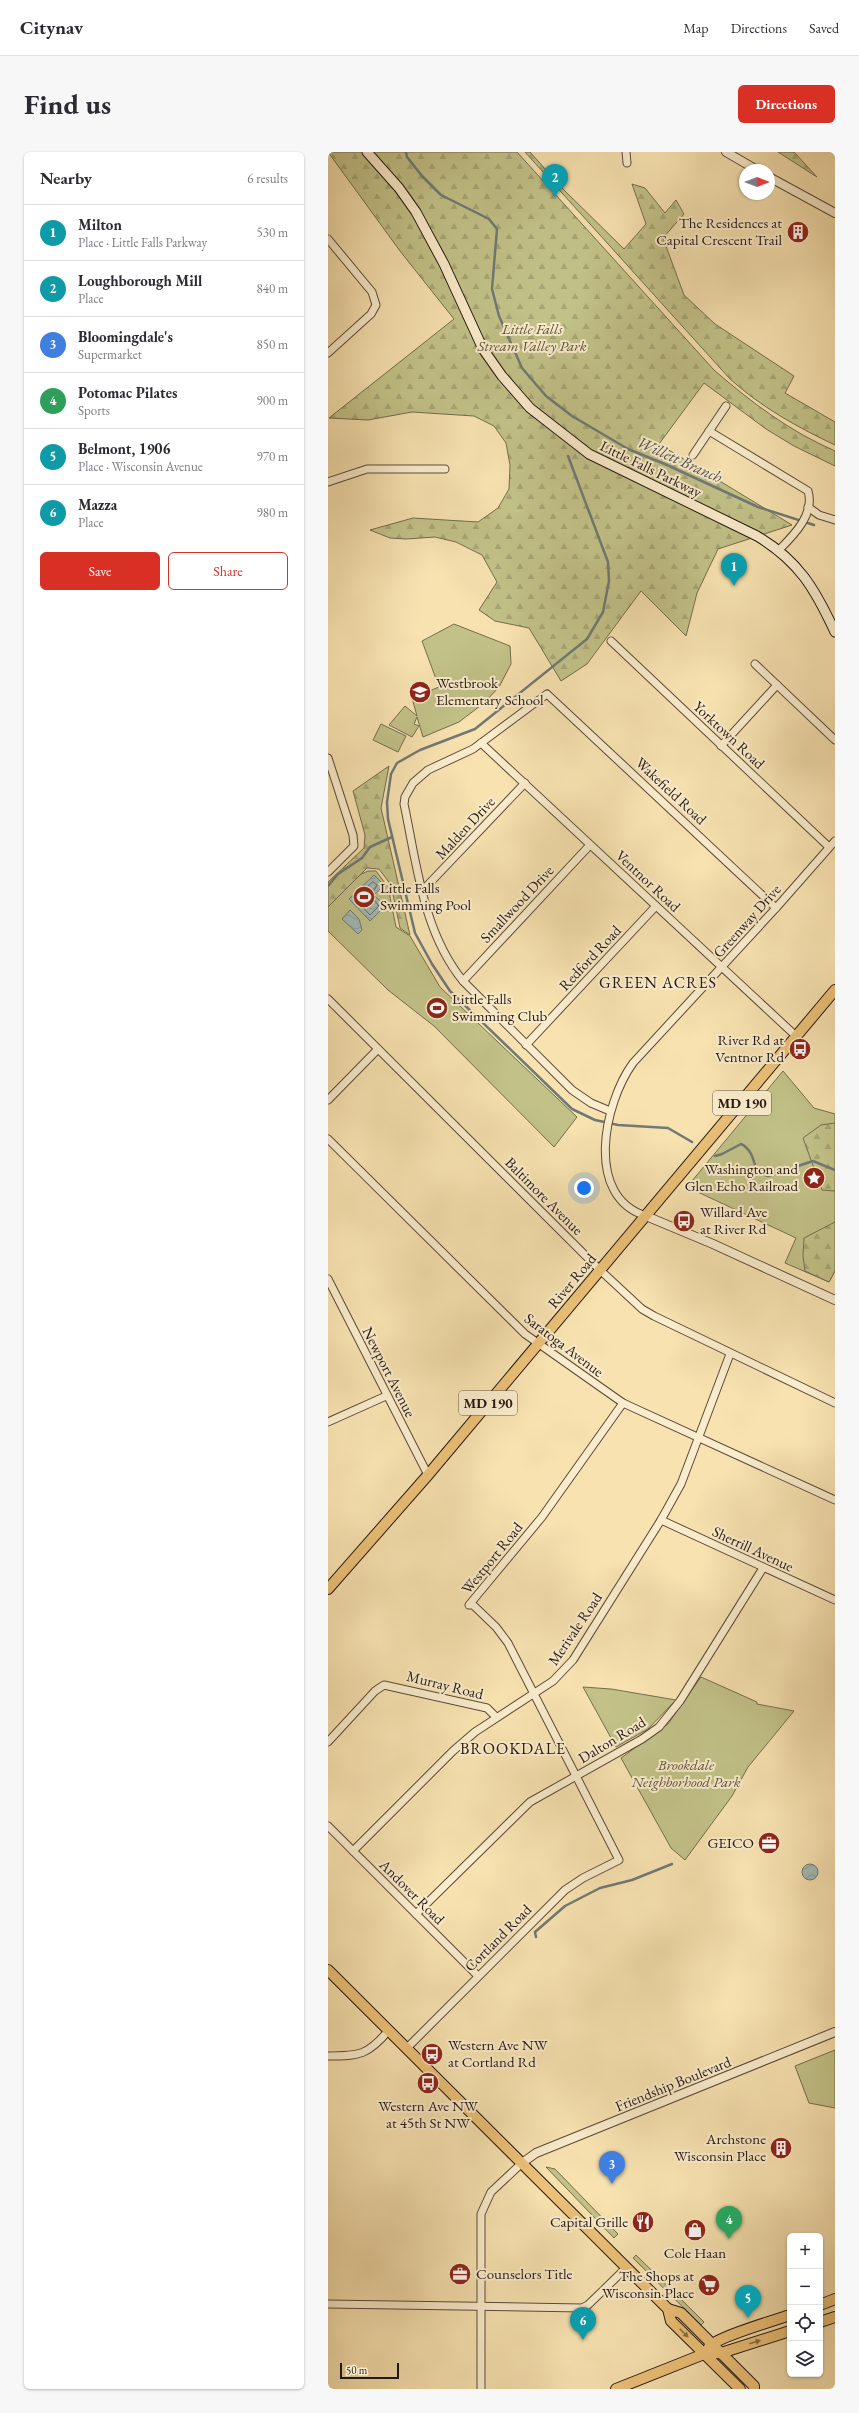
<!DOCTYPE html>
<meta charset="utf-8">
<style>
:root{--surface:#fff;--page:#f7f7f7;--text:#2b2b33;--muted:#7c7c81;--line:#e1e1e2;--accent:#d93025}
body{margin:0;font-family:"EB Garamond",serif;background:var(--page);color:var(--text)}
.controls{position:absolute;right:12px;bottom:12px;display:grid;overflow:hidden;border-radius:6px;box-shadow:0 1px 3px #0004}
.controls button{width:36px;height:36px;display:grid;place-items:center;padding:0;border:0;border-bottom:1px solid var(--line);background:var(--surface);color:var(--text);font:20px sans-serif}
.compass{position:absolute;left:411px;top:12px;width:36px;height:36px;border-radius:50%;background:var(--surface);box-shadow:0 1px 3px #0004;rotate:90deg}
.scale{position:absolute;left:12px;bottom:10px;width:59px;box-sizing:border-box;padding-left:4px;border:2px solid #251712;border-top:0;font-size:11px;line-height:14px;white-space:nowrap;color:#251712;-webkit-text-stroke:3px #faeccc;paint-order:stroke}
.you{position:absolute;left:256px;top:1036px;width:14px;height:14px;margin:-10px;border:3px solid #fff;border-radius:50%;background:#1a73e8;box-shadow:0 0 0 6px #1a73e833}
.badge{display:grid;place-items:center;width:26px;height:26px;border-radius:50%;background:var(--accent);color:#fff;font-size:13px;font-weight:700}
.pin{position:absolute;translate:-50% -33px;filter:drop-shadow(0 1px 2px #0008)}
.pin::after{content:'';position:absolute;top:21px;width:14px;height:12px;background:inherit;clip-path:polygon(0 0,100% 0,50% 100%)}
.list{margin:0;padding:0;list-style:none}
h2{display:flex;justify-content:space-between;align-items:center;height:52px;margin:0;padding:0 16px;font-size:17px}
h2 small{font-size:13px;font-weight:400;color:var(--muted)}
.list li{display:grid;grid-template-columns:26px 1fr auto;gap:12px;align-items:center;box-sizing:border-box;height:56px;padding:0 16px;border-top:1px solid var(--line)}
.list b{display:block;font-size:15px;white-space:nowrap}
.list p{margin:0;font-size:13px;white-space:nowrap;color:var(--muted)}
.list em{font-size:13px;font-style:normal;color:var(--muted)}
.actions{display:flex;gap:8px;padding:12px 16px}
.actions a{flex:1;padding:9px 0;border:1px solid var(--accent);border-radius:6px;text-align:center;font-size:14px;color:var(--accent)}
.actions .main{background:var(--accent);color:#fff}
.icon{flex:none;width:22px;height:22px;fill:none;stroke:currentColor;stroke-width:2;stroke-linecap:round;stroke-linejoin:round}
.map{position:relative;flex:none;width:507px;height:2237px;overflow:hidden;border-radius:6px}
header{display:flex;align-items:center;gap:24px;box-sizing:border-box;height:56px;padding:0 20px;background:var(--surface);border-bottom:1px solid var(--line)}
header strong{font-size:19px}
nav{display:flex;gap:22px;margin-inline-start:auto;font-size:14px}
.intro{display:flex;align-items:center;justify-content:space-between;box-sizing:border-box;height:96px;padding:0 24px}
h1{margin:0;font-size:28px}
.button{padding:10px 18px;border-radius:6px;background:var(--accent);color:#fff;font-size:14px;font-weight:700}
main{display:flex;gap:24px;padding:0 24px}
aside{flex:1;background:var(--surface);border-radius:6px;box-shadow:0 1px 3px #0004}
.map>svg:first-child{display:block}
.green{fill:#c2c288;stroke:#746c4d}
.forest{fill:url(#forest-firs);stroke:#746c4d}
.water{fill:url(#water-waves);stroke:#707975}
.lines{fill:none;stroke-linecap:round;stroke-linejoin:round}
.shore{stroke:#646964;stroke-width:1}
.stream{stroke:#707975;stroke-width:2.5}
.minor-casing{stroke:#5a4a3a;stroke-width:9}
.tertiary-casing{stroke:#5a4a3a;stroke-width:10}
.secondary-casing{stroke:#251712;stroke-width:11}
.primary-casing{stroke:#251712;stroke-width:12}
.minor{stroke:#faeccc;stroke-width:7}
.tertiary{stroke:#faeccc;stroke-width:8}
.secondary{stroke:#faeccc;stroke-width:9}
.primary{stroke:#ecc178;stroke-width:10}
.oneway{fill:#886c45}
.labels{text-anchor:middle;stroke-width:4;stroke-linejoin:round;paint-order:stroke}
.shield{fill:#faeccc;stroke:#65574a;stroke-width:1}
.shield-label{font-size:14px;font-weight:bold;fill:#251712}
.poi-label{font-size:15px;fill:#251712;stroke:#faeccc;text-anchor:end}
.park-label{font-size:15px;font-style:italic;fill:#5c533b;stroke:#faeccc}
.street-label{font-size:15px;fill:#251712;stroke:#faeccc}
.water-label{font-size:16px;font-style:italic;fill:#51504c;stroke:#faeccc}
.neighbourhood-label{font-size:16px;letter-spacing:1px;fill:#251712;stroke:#faeccc}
</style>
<header>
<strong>Citynav</strong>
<nav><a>Map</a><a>Directions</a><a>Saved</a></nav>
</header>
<div class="intro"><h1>Find us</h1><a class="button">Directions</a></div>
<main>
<aside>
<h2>Nearby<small>6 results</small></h2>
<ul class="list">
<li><span class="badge" style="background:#0f9aa8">1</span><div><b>Milton</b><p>Place · Little Falls Parkway</p></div><em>530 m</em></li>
<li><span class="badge" style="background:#0f9aa8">2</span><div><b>Loughborough Mill</b><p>Place</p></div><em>840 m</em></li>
<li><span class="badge" style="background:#3f7fe0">3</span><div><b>Bloomingdale's</b><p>Supermarket</p></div><em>850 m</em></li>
<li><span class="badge" style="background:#2e9e5b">4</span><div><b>Potomac Pilates</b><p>Sports</p></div><em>900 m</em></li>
<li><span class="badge" style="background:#0f9aa8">5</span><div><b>Belmont, 1906</b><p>Place · Wisconsin Avenue</p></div><em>970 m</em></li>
<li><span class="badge" style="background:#0f9aa8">6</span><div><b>Mazza</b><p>Place</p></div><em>980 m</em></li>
</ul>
<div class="actions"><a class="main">Save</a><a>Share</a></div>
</aside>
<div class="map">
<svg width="507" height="2237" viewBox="0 0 507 2237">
<defs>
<pattern id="forest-firs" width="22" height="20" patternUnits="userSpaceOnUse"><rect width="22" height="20" fill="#c2c288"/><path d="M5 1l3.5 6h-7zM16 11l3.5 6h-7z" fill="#a7a674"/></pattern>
<pattern id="water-waves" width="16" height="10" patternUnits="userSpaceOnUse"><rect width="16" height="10" fill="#a2bbb7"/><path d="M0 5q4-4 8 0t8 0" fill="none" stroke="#8ba09c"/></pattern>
</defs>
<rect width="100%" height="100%" fill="#f7e2b0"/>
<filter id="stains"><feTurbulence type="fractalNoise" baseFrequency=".005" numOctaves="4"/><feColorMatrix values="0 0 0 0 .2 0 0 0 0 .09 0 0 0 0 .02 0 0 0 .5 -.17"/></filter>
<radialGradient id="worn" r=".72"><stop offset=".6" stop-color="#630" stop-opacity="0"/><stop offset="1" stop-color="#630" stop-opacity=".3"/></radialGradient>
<g class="green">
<path d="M126 472 182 494 183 512 171 535 156 551 131 570 95 585 89 565 86 572 91 574 84 585 61 573 77 554 89 564 84 546 111 535 94 489Z"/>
<path d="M53 572 78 584 70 600 45 588Z"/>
<path d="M40 719H48L60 735 68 775 82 784 112 835 249 965 226 995 106 874 60 838 0 779V737Z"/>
<path d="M455 919 486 956 507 962V1119L501 1130 457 1111 468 1086 359 1035Z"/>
<path d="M373 1525 429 1550V1552L466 1559 420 1615 404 1644 357 1708 343 1696 293 1606 340 1572Z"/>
<path d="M255 1535 283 1537 348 1548 320 1577 288 1595Z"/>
<path d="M507 1898V1956L481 1951 467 1914Z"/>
<path d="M218 2015 227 2017 290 2082 286 2086Z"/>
<path d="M308 2103 370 2164 376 2170 373 2173 305 2106Z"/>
</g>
<g class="forest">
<path d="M0 0H189L386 218C423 250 461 279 507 299V314L466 294 438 277 376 231 331 292 464 373 390 397 369 441 358 484 313 439 259 512 233 529 201 476 167 469 151 458 169 430 154 403 128 390 107 385 78 387 62 386 42 378 85 366 150 370 170 356 181 337 182 313 178 291 166 274 146 264 84 260 40 268 1 266 126 167 72 99Z"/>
<path d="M197 0H202L235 37 296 97 318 72 304 32 317 36 337 61 348 48 356 62 335 86 356 143 387 172 466 224 457 241 507 270V293C469 275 433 255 402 227Z"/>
<path d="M450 0H466L489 25Z"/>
<path d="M61 614 53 656 82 783 72 776 63 733 51 717 39 716 0 755V730L36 696 37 683 25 639Z"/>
<path d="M507 971V1039L494 1038 475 986 493 973Z"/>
<path d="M507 1070V1119L501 1130 477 1119 475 1104 476 1086Z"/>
</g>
<g class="water">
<path d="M46 723 56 733 46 743 57 754 42 769 21 747Z"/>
<path d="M22 758 31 767 34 778 30 782 14 767Z"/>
<circle cx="482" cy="1720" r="8"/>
</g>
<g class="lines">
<path class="shore" d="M45 730 49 733 43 744 51 754 42 763 27 747Z"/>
<g class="stream">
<path d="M78 0 79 5 94 24 113 43 161 67 169 77 164 137 171 164 194 216 218 244 244 264 300 297 339 313 430 355 486 373"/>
<path d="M240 304 280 410 281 429 275 460 259 487 147 577 92 598 69 611 63 622 59 650 60 667 87 781 104 812 122 839 244 957 267 968 290 973 340 976 364 990"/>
<path d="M0 734 10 722 34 706 42 695 64 685"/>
<path d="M387 1004 394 1002 413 992C424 997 426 1010 429 1020L440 1024 485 1009 507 1018"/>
<path d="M208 1785 207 1780 237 1754 272 1736 304 1728 344 1712"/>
</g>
<g class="minor-casing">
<g id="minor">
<path d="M298 0 299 11"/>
<path d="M0 87 44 140 48 153 43 162 0 201"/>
<path d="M381 279 480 339C487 362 466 383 451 398"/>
<path d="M365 303 398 254"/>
<path d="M0 330 39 317H117"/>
<path d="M480 355 491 363 507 368"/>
<path d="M283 489 501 695"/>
<path d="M427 512 507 588"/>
<path d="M153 591 469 885"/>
<path d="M393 594 449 533"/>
<path d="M0 606 25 683 26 694 0 720"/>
<path d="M95 738 197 631"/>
<path d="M135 829 262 693"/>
<path d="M0 847 272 1118 314 1157 326 1164 507 1251"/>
<path d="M198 893 328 754"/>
<path d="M0 948 50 897"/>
<path d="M282 959 263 951 244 938 135 829C95 780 89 713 76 652L77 645 85 631 100 618 145 597 219 542 448 756"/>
<path d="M0 987 197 1182 295 1251 507 1348"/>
<path d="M318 1064C256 1045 276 951 305 911L448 756 507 689"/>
<path d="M0 1127 100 1323"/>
<path d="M0 1270 58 1244"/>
<path d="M333 1368 507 1448"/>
<path d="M0 1590 47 1539 56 1533 159 1556 168 1565"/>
<path d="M0 1674 150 1824"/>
<path d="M25 1699 125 1599 147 1580 225 1529 245 1508 333 1368 353 1332 402 1202"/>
<path d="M88 1762 202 1650 314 1587 331 1575 352 1549 435 1416"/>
<path d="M79 1896 237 1738 255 1726 291 1708 180 1491 168 1475 145 1453H141L214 1365 295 1251"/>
<path d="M0 1904C32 1904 40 1903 61 1878"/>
<path d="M0 2152 254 2156 260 2153 298 2116"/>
<path d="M153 2237V2062L163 2040 194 2011"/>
</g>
</g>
<g class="tertiary-casing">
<g id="tertiary">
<path d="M398 0 429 18"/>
<path d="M441 25 507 61"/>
<path d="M318 1064 385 1092 507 1148"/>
<path d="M194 2011 208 2001 507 1880"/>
</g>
</g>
<g class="secondary-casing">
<path id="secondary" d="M39 0 71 36 88 60 116 112 155 197 174 224 202 256 261 302 429 384C471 409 487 437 507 480"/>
</g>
<g class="primary-casing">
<g id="primary">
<path d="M0 1437 100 1323 507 838"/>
<path d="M0 1818 340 2157 343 2169 412 2237"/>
<path d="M492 2153 507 2147"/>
<path d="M340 2157 353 2161 426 2234V2237"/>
<path d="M492 2170 507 2165"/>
<path d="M381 2195C387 2186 447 2168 462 2163"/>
<path d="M288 2237 376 2202 393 2201 462 2179"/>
</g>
</g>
<use href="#minor" class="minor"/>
<use href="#tertiary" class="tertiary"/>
<use href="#secondary" class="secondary"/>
<use href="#primary" class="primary"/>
</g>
<defs><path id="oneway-solid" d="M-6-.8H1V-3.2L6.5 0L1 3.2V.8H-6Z"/></defs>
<g class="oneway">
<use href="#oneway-solid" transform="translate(356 2181) rotate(45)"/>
<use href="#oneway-solid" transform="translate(427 2190) rotate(-17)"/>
</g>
<defs>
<g id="building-disc" transform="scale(1.15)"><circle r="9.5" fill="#8f2418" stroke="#faeccc"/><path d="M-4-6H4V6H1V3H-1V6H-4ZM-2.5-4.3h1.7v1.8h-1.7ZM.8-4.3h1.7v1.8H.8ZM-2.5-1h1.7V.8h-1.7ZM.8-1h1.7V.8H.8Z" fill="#fff"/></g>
<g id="school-disc" transform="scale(1.15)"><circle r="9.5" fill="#8f2418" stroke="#faeccc"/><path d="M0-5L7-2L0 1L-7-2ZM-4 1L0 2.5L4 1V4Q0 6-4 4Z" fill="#fff"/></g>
<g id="stadium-disc" transform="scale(1.15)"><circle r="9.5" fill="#8f2418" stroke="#faeccc"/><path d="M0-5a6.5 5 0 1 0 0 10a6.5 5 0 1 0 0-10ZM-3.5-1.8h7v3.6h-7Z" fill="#fff"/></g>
<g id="bus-disc" transform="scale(1.15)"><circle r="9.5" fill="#8f2418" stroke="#faeccc"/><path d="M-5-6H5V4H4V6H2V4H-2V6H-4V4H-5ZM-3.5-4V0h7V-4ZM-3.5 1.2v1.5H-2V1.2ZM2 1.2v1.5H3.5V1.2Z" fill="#fff"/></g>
<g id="sight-disc" transform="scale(1.15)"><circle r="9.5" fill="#8f2418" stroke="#faeccc"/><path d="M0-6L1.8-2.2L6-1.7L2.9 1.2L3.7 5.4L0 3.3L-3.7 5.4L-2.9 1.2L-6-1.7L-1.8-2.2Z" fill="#fff"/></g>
<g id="office-disc" transform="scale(1.15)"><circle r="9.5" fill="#8f2418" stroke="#faeccc"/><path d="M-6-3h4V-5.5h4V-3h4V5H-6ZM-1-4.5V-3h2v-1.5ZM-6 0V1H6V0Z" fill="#fff"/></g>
<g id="restaurant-disc" transform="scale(1.15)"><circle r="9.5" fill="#8f2418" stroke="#faeccc"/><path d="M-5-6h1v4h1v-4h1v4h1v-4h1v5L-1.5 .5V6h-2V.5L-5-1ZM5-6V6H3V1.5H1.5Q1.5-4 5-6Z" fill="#fff"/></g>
<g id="shop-disc" transform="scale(1.15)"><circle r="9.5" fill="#8f2418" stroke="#faeccc"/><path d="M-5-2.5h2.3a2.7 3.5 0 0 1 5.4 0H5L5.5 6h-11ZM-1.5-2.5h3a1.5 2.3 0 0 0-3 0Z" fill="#fff"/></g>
<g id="supermarket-disc" transform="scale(1.15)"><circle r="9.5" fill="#8f2418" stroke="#faeccc"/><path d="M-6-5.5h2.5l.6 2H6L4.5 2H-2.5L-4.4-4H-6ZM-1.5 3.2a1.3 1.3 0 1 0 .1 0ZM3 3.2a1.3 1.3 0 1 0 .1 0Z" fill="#fff"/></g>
</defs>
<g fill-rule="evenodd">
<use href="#building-disc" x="470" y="80"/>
<use href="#school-disc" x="92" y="540"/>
<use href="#stadium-disc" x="36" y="745"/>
<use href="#stadium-disc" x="109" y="856"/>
<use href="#bus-disc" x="472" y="897"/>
<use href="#sight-disc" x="486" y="1026"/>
<use href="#bus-disc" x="356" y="1069"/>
<use href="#office-disc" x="441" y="1691"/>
<use href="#bus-disc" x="104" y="1902"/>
<use href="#bus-disc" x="100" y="1931"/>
<use href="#building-disc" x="453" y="1996"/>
<use href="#restaurant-disc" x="315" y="2070"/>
<use href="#shop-disc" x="367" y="2078"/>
<use href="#office-disc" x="132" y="2122"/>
<use href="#supermarket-disc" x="381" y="2133"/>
</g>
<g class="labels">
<g class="shield">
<rect x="385" y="939" width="58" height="24" rx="3"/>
<rect x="131" y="1239" width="58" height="24" rx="3"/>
</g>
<g class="shield-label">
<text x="414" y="956">MD 190</text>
<text x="160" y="1256">MD 190</text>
</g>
<g class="poi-label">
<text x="454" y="76">The Residences at<tspan x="454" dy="17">Capital Crescent Trail</tspan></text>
<text x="108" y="536" text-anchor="start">Westbrook<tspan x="108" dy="17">Elementary School</tspan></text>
<text x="52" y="741" text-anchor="start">Little Falls<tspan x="52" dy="17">Swimming Pool</tspan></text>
<text x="124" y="852" text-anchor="start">Little Falls<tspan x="124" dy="17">Swimming Club</tspan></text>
<text x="456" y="893">River Rd at<tspan x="456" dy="17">Ventnor Rd</tspan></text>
<text x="470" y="1022">Washington and<tspan x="470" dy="17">Glen Echo Railroad</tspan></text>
<text x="372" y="1065" text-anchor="start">Willard Ave<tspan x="372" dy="17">at River Rd</tspan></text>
<text x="426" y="1696">GEICO</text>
<text x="120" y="1898" text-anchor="start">Western Ave NW<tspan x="120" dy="17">at Cortland Rd</tspan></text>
<text x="100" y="1959" text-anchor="middle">Western Ave NW<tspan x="100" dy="17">at 45th St NW</tspan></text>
<text x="438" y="1992">Archstone<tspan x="438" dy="17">Wisconsin Place</tspan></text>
<text x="300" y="2075">Capital Grille</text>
<text x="367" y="2106" text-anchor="middle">Cole Haan</text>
<text x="148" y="2127" text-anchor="start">Counselors Title</text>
<text x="366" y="2129">The Shops at<tspan x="366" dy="17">Wisconsin Place</tspan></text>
</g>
<g class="park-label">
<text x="204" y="182">Little Falls<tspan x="204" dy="17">Stream Valley Park</tspan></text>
<text x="358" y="1618">Brookdale<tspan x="358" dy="17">Neighborhood Park</tspan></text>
</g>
<g class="street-label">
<text transform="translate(323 317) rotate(26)" y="5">Little Falls Parkway</text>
<text transform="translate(401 583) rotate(43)" y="5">Yorktown Road</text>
<text transform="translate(343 639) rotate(43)" y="5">Wakefield Road</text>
<text transform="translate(137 676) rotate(-47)" y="5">Malden Drive</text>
<text transform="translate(320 729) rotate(43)" y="5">Ventnor Road</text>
<text transform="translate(189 752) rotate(-47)" y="5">Smallwood Drive</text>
<text transform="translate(419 769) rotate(-48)" y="5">Greenway Drive</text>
<text transform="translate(262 806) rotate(-47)" y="5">Redford Road</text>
<text transform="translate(216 1044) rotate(45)" y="5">Baltimore Avenue</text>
<text transform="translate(244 1129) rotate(-50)" y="5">River Road</text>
<text transform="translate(236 1193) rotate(37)" y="5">Saratoga Avenue</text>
<text transform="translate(61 1220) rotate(63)" y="5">Newport Avenue</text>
<text transform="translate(425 1397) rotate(25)" y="5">Sherrill Avenue</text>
<text transform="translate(164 1406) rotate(-51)" y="5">Westport Road</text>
<text transform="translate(247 1477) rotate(-56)" y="5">Merivale Road</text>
<text transform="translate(117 1533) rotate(14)" y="5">Murray Road</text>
<text transform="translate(284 1588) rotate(-31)" y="5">Dalton Road</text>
<text transform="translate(84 1740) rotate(45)" y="5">Andover Road</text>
<text transform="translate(170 1786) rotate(-45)" y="5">Cortland Road</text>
<text transform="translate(345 1932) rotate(-22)" y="5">Friendship Boulevard</text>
</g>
<g class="water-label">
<text transform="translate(352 307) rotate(24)" y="6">Willett Branch</text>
</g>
<g class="neighbourhood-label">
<text x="330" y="836">GREEN ACRES</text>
<text x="185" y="1602">BROOKDALE</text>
</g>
</g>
<rect width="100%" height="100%" filter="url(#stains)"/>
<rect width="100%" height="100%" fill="url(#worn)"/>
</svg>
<div class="controls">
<button>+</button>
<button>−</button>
<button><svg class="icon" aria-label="locate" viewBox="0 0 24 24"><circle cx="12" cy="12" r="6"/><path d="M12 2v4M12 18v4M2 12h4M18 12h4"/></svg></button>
<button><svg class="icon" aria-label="layers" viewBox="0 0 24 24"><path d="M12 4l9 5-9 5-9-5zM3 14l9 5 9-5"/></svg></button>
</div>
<svg class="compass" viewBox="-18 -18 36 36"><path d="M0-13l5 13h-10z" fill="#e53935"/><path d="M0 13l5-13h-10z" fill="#7c7c81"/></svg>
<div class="scale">50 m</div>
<div class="you"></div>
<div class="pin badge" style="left:406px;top:434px;background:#0f9aa8">1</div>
<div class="pin badge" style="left:227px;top:45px;background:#0f9aa8">2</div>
<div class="pin badge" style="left:284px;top:2032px;background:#3f7fe0">3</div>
<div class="pin badge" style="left:401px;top:2087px;background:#2e9e5b">4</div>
<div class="pin badge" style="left:420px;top:2166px;background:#0f9aa8">5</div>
<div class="pin badge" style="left:255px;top:2188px;background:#0f9aa8">6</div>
</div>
</main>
